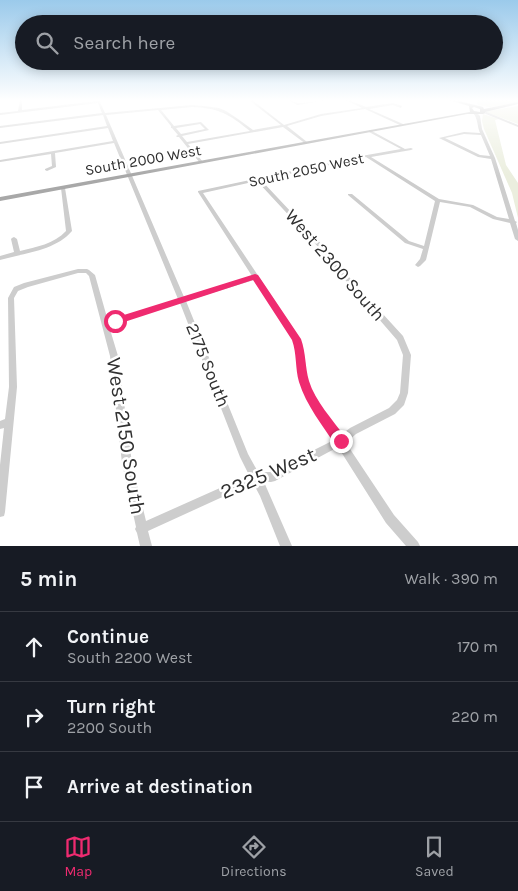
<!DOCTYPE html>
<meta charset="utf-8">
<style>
:root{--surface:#171b24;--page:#242831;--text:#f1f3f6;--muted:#9ea1a6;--line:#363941;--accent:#ef2b70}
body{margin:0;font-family:Karla,sans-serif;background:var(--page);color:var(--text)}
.stop{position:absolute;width:15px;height:15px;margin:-11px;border:4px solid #ef2b70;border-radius:50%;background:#fff}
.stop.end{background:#ef2b70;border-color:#fff;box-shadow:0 1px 5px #0008}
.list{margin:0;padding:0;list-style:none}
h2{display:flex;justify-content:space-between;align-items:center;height:65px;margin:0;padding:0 20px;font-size:21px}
h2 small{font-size:16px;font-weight:400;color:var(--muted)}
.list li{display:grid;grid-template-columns:32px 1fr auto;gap:15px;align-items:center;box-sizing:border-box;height:70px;padding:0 20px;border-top:1px solid var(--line)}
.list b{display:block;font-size:19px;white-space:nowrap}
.list p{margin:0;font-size:16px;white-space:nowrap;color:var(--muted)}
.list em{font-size:16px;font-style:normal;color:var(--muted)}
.icon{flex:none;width:28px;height:28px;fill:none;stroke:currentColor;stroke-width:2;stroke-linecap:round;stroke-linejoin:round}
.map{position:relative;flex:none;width:518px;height:546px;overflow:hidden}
.search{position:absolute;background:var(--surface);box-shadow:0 2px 12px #0003;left:15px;right:15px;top:15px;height:55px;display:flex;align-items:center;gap:12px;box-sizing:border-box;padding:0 18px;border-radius:28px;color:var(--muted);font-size:19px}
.sheet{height:275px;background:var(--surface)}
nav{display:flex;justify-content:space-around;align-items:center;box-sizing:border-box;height:70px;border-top:1px solid var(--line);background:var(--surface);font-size:14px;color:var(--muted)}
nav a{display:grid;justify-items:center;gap:2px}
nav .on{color:var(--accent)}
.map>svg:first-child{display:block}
.green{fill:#ebeede}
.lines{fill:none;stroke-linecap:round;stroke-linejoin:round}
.minor{fill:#cdcdcd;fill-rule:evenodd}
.major{fill:#a8a8a8;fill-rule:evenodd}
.route{fill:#ef2b70}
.labels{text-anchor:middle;stroke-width:5;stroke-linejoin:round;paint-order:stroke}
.far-street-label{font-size:15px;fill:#303030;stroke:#fff}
.street-label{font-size:18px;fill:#303030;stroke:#fff}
.near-street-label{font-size:21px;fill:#303030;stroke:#fff}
</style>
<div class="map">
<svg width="518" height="546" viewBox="0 0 518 546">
<rect width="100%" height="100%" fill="#fff"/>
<g class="green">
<path d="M476 100H518V103L490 107 478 105Z"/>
<path d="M518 106V124L486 112 488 111Z"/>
<path d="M483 114 499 119 495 120 506 165 518 183V218L512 193 484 129 482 121Z"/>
</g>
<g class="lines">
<g class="minor">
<path d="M20 100H22V110L97 101V100H99L105 113 192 105 203 106 219 108 226 111 238 119 253 130 281 125 249 100H252L284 125 321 114 362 108 346 100H349L366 107 393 103 402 106 401 108 393 105 369 109 403 124 404 125 402 126 365 109 321 116 287 126 307 142V144H306L283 127 188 144 203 162 201 163H200L179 137H177L176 136 178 135 172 128H171V126L158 110 106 115 184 297 252 276 198 192V191L367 155 401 149 369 132V130H370L405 149 411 148 413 149 411 150 371 157 439 199 473 205 497 217 509 219 491 159 478 157 439 138 464 132 480 133C477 126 478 118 473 113L476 112 480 116 482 129 495 158 515 221 517 222 516 223 518 230V241L515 239 510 223 493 219 470 207 440 202 426 260 420 266 418 267 415 265 420 259 423 249 405 243 348 195V194H352L409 241 424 246 435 201 366 157 261 180 325 248 338 265 403 336 411 355 408 393 404 405 395 414 356 434 346 443 394 515 418 542 420 546H406L386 523 338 447 275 481 271 482H264L292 546H280L260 496 253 483 148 531 152 546H140L137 533 135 529 136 527 122 463 110 356 89 276 86 273H78L28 287 18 291 14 298 17 387 5 512 4 516 0 517V465L4 428 0 429V421L5 419 9 387 8 298 14 287 24 283 78 269H87L89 270 95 275 108 321 178 299 114 143 55 153 56 167 47 171 45 170V169L52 166 51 154 0 162V160L113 141 108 128 0 144V142L107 126 103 115 0 128V126L102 113 98 103 0 115V113L18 111ZM192 107C219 108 229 114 250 131L187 142 182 136 209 130 201 122 174 126 161 110ZM200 124 205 129 181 134 176 128ZM464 134 481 135 490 156 480 155 445 138ZM257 181 321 250 334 267 397 340 403 355 400 393 397 400 389 408 350 428 341 435C332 421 312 396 308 380 304 364 306 352 299 337L203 193ZM254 280 293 340C298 355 296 369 300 382 307 403 322 421 334 440L270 472H258L248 454 186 301ZM180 303 240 457 249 475 146 521 132 463 118 356 109 326Z"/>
<path d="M289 100C291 100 294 102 297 103 303 104 320 100 327 100L297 105Z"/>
<path d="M482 110 518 125V127L481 112Z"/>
<path d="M61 187H65V188L72 231C55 251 24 253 0 260V256L14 252 11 239 12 238 14 237 17 239 20 251C36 247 54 244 66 231L61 188Z"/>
</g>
<path class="major" d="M449 100H455L483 107 484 109 518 102V104L485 112V113L483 114H467L0 201V197L470 112 469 106ZM474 107 480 109V112L474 111 472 108Z"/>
</g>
<linearGradient id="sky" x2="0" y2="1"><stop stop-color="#9bcaeb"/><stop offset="0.57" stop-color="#fff"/><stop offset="1" stop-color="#fff" stop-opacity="0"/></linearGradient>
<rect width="518" height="176" fill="url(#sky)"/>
<path class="route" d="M255 274 258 275 301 339C306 353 305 367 309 381 315 401 333 420 345 437L347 441 345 446 341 447 336 446C323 426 306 405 299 382 295 368 297 354 292 340L253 280 115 325 110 321 111 319Z"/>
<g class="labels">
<g class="far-street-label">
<text transform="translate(143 160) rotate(-10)" y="5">South 2000 West</text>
<text transform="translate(306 170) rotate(-12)" y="5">South 2050 West</text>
</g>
<g class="street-label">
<text transform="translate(335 265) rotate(49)" y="6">West 2300 South</text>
<text transform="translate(208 365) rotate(68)" y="6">2175 South</text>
</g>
<g class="near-street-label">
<text transform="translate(126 436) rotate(81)" y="7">West 2150 South</text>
<text transform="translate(268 473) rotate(-23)" y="7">2325 West</text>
</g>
</g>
</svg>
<div class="stop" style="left:115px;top:321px"></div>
<div class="stop end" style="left:341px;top:441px"></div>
<div class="search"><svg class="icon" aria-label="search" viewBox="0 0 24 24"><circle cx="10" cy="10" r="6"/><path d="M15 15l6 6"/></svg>Search here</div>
</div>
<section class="sheet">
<h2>5 min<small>Walk · 390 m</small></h2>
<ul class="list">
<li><svg class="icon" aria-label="ahead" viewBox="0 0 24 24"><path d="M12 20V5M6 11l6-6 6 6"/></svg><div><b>Continue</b><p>South 2200 West</p></div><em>170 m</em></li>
<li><svg class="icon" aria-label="right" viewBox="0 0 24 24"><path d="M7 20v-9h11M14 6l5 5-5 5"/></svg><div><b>Turn right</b><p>2200 South</p></div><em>220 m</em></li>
<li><svg class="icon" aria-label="arrive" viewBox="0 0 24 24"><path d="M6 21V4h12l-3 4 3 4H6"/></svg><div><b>Arrive at destination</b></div></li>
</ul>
</section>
<nav>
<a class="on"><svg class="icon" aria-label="map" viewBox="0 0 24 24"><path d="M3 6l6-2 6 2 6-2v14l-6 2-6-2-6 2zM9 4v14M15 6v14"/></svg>Map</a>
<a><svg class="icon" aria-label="directions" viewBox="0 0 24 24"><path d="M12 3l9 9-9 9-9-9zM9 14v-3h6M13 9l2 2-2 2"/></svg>Directions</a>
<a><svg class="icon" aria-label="saved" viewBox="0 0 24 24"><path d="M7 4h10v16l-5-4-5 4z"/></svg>Saved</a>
</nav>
